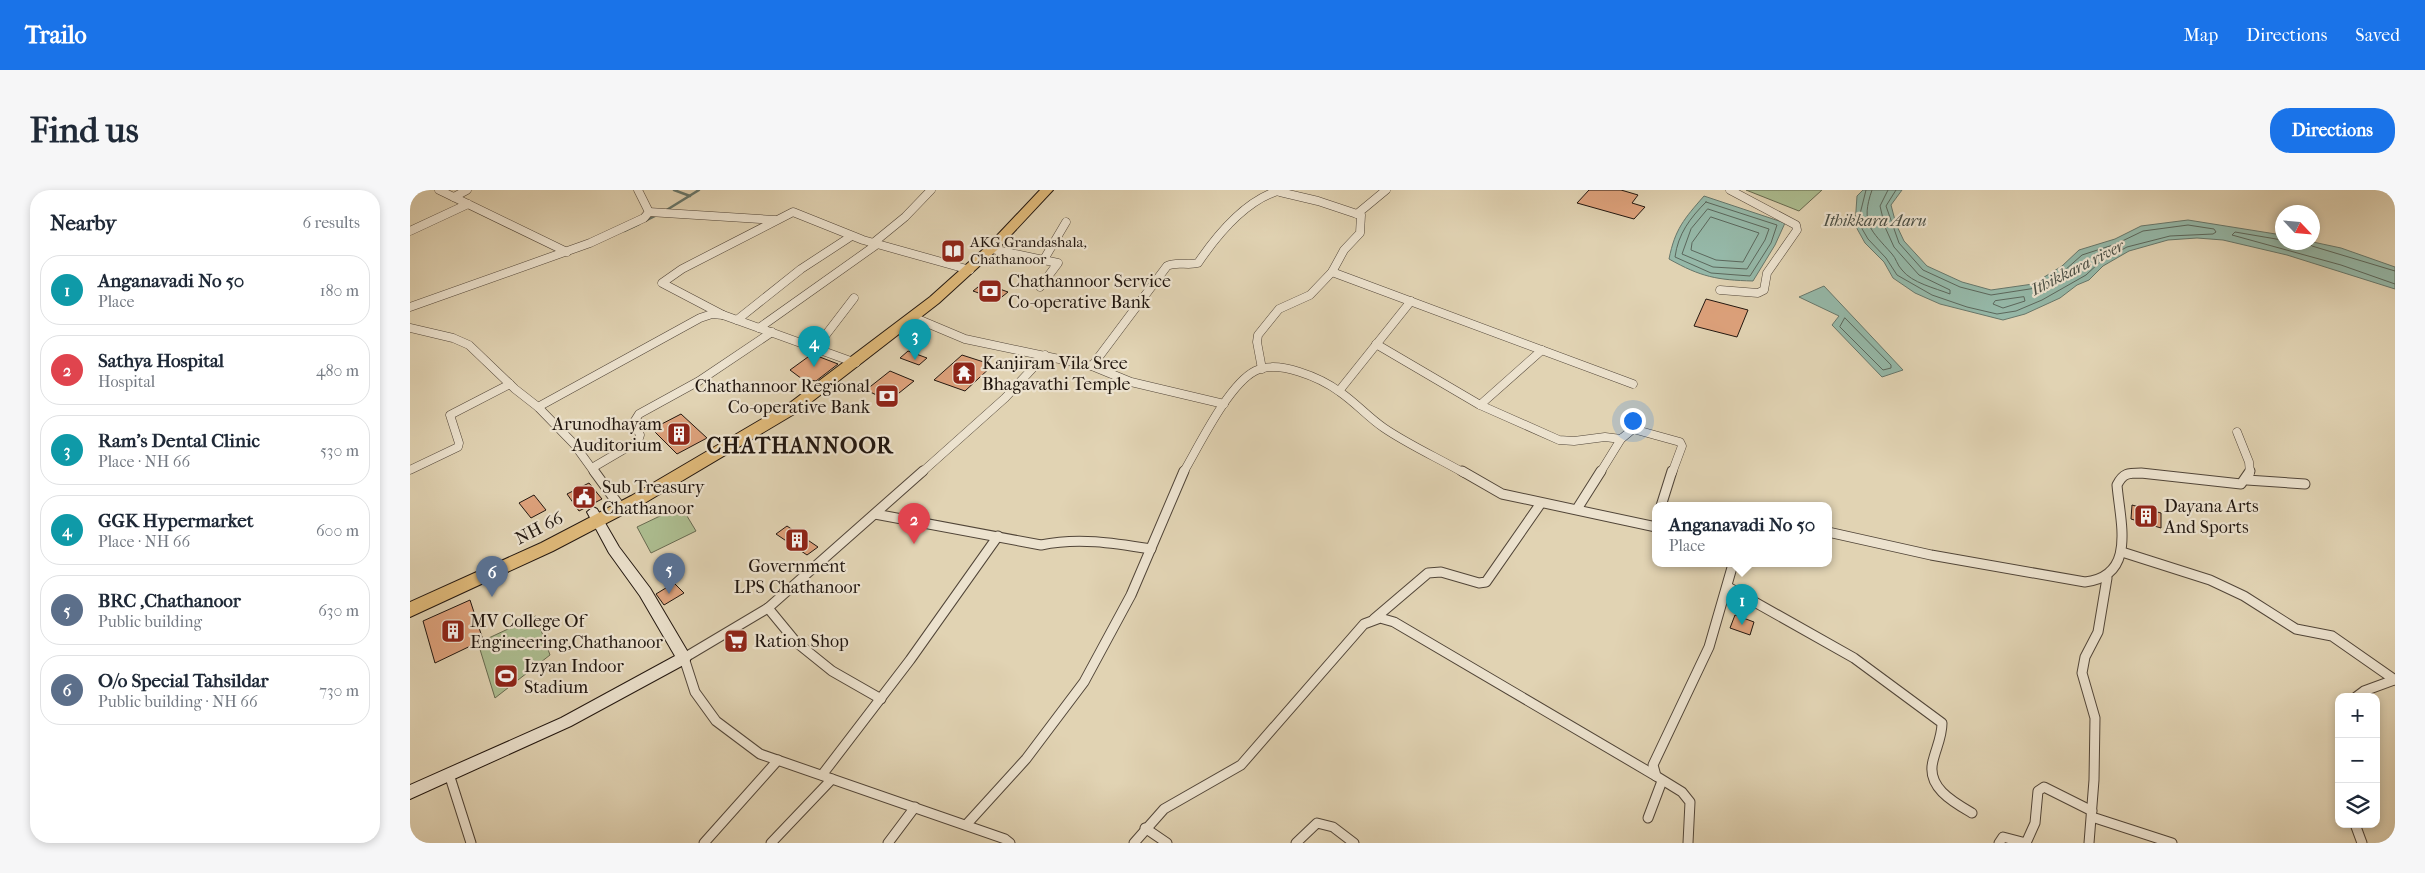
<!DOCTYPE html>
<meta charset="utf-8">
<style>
:root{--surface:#fff;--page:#f6f6f7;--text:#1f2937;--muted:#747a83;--line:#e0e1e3;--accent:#1a73e8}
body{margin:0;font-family:"IM FELL French Canon",serif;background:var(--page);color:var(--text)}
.controls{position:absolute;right:15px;bottom:15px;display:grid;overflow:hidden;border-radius:10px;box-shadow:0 2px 8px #0003}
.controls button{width:45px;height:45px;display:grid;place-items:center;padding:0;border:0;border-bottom:1px solid var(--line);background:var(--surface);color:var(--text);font:25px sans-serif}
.compass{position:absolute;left:1865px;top:15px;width:45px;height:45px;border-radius:50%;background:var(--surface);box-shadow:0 2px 8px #0003;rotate:116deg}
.you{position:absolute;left:1222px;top:230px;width:18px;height:18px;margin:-12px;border:4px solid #fff;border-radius:50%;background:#1a73e8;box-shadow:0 0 0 8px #1a73e833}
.badge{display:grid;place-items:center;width:32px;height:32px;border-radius:50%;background:var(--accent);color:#fff;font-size:16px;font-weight:700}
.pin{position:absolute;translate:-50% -41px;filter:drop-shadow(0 1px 2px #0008)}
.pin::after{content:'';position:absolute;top:26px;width:18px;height:15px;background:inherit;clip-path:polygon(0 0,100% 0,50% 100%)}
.popup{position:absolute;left:1242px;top:312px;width:180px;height:65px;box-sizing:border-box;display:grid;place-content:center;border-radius:10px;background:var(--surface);filter:drop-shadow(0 1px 4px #0005);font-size:16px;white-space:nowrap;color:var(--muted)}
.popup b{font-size:19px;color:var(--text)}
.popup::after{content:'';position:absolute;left:50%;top:100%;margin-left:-10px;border:10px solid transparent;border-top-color:var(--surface)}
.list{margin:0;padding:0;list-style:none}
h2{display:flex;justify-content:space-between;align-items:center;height:65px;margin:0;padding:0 20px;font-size:21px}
h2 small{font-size:16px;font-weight:400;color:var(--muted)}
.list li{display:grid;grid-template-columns:32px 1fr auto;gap:15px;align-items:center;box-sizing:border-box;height:70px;margin:0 10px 10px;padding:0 10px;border:1px solid var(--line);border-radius:20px}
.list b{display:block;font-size:19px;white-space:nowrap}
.list p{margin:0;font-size:16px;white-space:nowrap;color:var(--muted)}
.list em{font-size:16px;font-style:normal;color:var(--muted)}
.icon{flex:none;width:28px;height:28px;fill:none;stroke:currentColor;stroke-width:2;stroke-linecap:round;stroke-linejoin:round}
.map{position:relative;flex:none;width:1985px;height:653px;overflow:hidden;border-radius:20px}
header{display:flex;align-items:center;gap:30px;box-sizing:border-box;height:70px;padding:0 25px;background:var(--accent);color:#fff}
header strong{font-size:24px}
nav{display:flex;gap:28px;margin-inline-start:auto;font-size:18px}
.intro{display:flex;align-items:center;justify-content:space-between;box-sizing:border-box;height:120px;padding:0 30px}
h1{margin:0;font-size:35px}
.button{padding:12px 22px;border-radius:20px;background:var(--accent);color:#fff;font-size:18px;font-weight:700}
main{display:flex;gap:30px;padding:0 30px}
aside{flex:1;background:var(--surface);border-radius:20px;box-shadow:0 2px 8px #0003}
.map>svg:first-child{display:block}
.green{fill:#adbe91;stroke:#676a50}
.water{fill:#95b8a8;stroke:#67776b}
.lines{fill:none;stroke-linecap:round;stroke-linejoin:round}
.shore{stroke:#5b675c;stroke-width:1}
.stream{stroke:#67776b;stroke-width:2.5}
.building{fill:#dea27c;stroke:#21160f}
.street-far1-casing{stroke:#514538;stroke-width:9}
.street-casing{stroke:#514538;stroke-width:11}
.secondary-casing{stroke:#21160f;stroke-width:2}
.highway-casing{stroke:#21160f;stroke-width:2}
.street-far1{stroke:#ece2ce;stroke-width:8}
.street{stroke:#ece2ce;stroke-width:9}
.secondary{fill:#ece2ce;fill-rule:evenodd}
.highway{fill:#e0ba7a;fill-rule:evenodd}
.labels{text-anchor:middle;stroke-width:4.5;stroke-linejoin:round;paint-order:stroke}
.far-poi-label{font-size:15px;fill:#21160f;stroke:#ece2ce;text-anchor:start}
.far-water-label{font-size:16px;font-style:italic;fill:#4a4f45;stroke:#ece2ce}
.poi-label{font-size:18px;fill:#21160f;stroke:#ece2ce;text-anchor:start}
.street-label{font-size:18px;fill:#21160f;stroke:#ece2ce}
.district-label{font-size:22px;font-weight:bold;letter-spacing:1px;fill:#21160f;stroke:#ece2ce}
</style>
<header>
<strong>Trailo</strong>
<nav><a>Map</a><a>Directions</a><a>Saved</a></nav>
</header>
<div class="intro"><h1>Find us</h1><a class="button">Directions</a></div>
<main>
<aside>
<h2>Nearby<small>6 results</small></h2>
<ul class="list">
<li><span class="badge" style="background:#0f9aa8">1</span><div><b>Anganavadi No 50</b><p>Place</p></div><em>180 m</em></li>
<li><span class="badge" style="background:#e0444e">2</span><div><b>Sathya Hospital</b><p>Hospital</p></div><em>480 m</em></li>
<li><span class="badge" style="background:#0f9aa8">3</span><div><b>Ram's Dental Clinic</b><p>Place · NH 66</p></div><em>530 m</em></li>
<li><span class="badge" style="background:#0f9aa8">4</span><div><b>GGK Hypermarket</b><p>Place · NH 66</p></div><em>600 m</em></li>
<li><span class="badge" style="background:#5c6f8a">5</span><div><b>BRC ,Chathanoor</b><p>Public building</p></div><em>630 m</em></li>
<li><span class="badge" style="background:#5c6f8a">6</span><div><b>O/o Special Tahsildar</b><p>Public building · NH 66</p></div><em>730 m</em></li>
</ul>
</aside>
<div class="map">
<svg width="1985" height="653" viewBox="0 0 1985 653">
<rect width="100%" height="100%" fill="#e1d3b3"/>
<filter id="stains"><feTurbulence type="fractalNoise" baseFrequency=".004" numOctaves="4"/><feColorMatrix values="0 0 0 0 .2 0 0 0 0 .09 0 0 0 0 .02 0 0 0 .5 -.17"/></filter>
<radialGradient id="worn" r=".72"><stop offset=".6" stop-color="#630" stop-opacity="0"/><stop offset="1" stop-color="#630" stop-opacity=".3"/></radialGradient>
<g class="green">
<path d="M1336 0H1412L1389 21Z"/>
<path d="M271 316 286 341 241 363 227 337Z"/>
<path d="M126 426 140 465 85 508 68 453Z"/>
</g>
<g class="water">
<path d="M1453 0H1492L1481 15 1486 34 1494 51 1517 76 1552 92 1581 100 1623 94 1652 76 1669 60 1705 49 1731 36 1778 30 1872 45V52H1903L1931 58 1985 77V99L1877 65 1813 50 1787 48 1758 50 1719 61 1693 76 1679 90 1667 95 1650 108 1615 124 1593 130 1530 114 1505 103 1483 88 1474 72 1455 53 1445 35 1447 6Z"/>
<path d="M1294 6 1375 33 1365 55 1343 91C1307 90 1291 87 1259 69 1265 39 1274 29 1294 6Z"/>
<path d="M1414 96 1493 180 1472 187 1422 135 1429 126 1389 107Z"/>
</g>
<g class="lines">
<g class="shore">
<path d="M1456 0 1450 24 1451 37 1458 49 1476 68 1487 85 1522 105 1557 117 1587 124 1606 121 1632 110 1676 85 1691 71 1717 57 1760 46 1803 44 1806 42 1804 39 1778 35 1733 41 1706 54 1672 65 1655 80 1626 98 1581 105 1550 97 1513 80 1489 53 1476 16 1486 0"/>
<path d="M1462 0C1450 34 1461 40 1482 64 1486 68 1487 75 1492 80 1502 93 1525 98 1540 104V100L1509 85 1484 57 1475 37 1470 16 1478 0"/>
<path d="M1296 12 1367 35 1361 53 1340 86 1301 83 1265 67C1268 44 1280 28 1296 12Z"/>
<path d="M1298 19 1359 39 1355 50 1337 79 1303 77 1272 64 1281 39Z"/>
<path d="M1301 27 1349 43 1333 72 1306 70 1281 60 1282 53Z"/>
<path d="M1872 50 1825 42 1822 45 1931 75 1985 94"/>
<path d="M1898 52 1902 56 1985 81"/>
<path d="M1614 107 1615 111 1593 118 1583 114 1585 111Z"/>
<path d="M1435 128 1481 175V178L1473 180 1430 137Z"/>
</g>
<g class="stream">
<path d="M264 0 280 6"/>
<path d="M255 21 289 0"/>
<path d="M235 31 247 25"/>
<path d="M214 41 229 34"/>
</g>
</g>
<g class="building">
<path d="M1179 0H1211L1228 5 1222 13 1235 17 1224 29 1167 13Z"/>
<path d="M573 93 598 102 588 110 563 101Z"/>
<path d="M1296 109 1338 120 1327 147 1284 136Z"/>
<path d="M498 161 517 168 509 175 490 168Z"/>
<path d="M402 164 428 174 406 191 392 189 380 180Z"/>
<path d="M552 165 583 175 555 201 524 190Z"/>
<path d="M480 181 504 191 479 211 456 200Z"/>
<path d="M271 224 297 248 267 264 242 239Z"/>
<path d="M179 293 192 309 169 321 157 304Z"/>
<path d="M124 305 136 320 121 328 109 313Z"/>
<path d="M1722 315 1751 323V338L1721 329Z"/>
<path d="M377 336 408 357 397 365 366 344Z"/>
<path d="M264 393 274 403 254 415 246 404Z"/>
<path d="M60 410 73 450 25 473 13 431Z"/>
<path d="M1325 425 1344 432 1340 445 1320 438Z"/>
</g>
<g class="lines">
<g class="street-far1-casing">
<g id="street-far1">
<path d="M29 0 157 62"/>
<path d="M870 2 908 11 947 24"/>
<path d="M44 7 57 0"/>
<path d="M239 22 365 30"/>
<path d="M0 41 58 14"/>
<path d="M462 54 495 27 521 0"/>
<path d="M582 59 648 73 630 97"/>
<path d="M633 71 656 32"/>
<path d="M922 82 1223 194"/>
<path d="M1310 100 1348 103 1354 100 1357 83 1387 40 1386 35 1320 0"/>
<path d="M0 117 180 53 234 28 239 22 228 0"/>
<path d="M313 125 252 93 272 79 383 22 453 50 560 80"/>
<path d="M505 128 555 149 682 176 721 192 814 214"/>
<path d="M327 130 391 79 440 47"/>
<path d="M0 138 43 148 59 155 105 199 128 217 164 254 185 283"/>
<path d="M349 138 466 55"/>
<path d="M966 154 1070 215 1149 250 1164 251 1195 247 1211 249 1223 239 1270 252 1272 256 1262 283"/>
<path d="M405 159 444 108"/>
<path d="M682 176 757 76C767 71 777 76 788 73 807 45 837 9 871 0"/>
<path d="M852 179 847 152 848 145 869 119 900 105 922 82 934 60 950 43 951 25 947 24 976 0"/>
<path d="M929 201 1001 111"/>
<path d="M1070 215 1132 160"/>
<path d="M128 217 290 128 302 124 313 125 446 173"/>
<path d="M1827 242 1839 272 1840 283"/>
<path d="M182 278 228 251 230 245 224 232 229 224 289 191 362 142"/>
<path d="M0 280 48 257 49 253 40 225 100 194"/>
<path d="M511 283 595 208 635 165"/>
<path d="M773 283C789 256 818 195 845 181 868 169 911 188 930 202 946 213 959 228 974 238 999 255 1028 268 1054 283"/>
<path d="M1190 283 1211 249"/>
</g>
</g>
<g class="street-casing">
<g id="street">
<path d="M184 281 211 318"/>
<path d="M513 281 358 418 274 468 285 502 306 531 350 564 595 649 600 653"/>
<path d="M1052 281 1092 304 1246 337"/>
<path d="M1837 290 1895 294"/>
<path d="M1251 316 1262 281"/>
<path d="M1167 319 1191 281"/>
<path d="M465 324 631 355C668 347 704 353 741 359"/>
<path d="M1418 342 1521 365 1675 392C1727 386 1710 332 1707 295 1713 283 1718 283 1731 283L1831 294 1840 281"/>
<path d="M1712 362 1800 390 1834 406 1886 439 1922 446 1985 490"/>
<path d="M1318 397 1444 468 1532 533C1532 547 1526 558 1523 571 1516 597 1543 612 1562 623"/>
<path d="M358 418 386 452 422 481 471 509"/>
<path d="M964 429 1018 383 1031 382 1069 393 1076 392 1131 313"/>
<path d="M1946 507 1954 501 1984 490"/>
<path d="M39 584 61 653"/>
<path d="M412 585 500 470 588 346"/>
<path d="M1682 627 1762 653"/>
<path d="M1238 628 1252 591"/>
<path d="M1945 634 1952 653"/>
<path d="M556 635 616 569 674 492 721 405 774 281"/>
<path d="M735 638 757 653"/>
<path d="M294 653 368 570"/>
<path d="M361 653 422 589"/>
<path d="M478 653 505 617"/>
<path d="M724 653 754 619 831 575 954 434 970 428 984 432 1246 586"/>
<path d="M886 653 907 633 923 637 944 653"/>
<path d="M1278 653 1280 612 1272 602 1246 586 1243 575 1299 457 1323 374"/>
<path d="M1589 653 1593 647 1616 653 1625 633 1628 601 1634 597 1682 621"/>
<path d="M1679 653 1684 590 1685 528 1672 483 1675 467 1688 442 1697 388"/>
</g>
</g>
<g class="secondary-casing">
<path id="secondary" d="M183 317 187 319 209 357 240 398 279 464 281 468 279 472 161 536 0 609V595L151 528 265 466 230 406 199 363 177 322Z"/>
</g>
<g class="highway-casing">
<path id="highway" d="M630 0H643L587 60 529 113 391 220 233 314 143 361 0 427V412L131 353 221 306 381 212 520 107 578 55Z"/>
</g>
<use href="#street-far1" class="street-far1"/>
<use href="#street" class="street"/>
<use href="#secondary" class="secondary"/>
<use href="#highway" class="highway"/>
</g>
<defs>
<g id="library-square" transform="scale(1.25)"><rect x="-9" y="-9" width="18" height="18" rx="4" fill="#8f2418" stroke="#ece2ce"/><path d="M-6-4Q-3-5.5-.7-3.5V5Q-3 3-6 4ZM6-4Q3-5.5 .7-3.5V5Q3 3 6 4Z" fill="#fff"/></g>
<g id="bank-square" transform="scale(1.25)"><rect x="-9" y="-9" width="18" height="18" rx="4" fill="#8f2418" stroke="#ece2ce"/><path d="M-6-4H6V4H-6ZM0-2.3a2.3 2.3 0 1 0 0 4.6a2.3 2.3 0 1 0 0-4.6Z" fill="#fff"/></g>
<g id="temple-square" transform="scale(1.25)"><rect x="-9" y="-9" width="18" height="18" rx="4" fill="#8f2418" stroke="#ece2ce"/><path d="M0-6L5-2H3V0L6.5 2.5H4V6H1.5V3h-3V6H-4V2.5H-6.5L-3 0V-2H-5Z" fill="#fff"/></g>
<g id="building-square" transform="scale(1.25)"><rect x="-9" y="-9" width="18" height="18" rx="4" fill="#8f2418" stroke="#ece2ce"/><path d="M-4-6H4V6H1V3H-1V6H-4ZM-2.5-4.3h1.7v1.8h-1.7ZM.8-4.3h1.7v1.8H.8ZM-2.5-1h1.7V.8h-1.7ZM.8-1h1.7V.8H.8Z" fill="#fff"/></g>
<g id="civic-square" transform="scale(1.25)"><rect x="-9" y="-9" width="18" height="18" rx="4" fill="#8f2418" stroke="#ece2ce"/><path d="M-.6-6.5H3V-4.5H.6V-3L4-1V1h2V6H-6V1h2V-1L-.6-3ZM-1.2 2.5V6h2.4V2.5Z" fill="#fff"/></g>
<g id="supermarket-square" transform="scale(1.25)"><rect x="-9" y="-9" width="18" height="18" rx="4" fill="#8f2418" stroke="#ece2ce"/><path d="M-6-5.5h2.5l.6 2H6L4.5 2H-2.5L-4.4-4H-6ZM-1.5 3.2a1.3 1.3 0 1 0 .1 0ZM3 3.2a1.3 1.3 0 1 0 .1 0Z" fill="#fff"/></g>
<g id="stadium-square" transform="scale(1.25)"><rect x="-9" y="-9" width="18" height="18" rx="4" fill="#8f2418" stroke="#ece2ce"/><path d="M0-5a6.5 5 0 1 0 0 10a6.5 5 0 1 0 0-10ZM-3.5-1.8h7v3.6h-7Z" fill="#fff"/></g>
</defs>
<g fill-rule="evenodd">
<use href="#library-square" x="543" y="61"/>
<use href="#bank-square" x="580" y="101"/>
<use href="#temple-square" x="554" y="183"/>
<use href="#bank-square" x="477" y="206"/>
<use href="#building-square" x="269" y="244"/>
<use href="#civic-square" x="174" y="307"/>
<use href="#building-square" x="1736" y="326"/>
<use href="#building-square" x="387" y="350"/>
<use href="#building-square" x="43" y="441"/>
<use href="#supermarket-square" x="326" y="451"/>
<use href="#stadium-square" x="96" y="486"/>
</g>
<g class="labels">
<g class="far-poi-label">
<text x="560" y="57">AKG Grandashala,<tspan x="560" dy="17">Chathanoor</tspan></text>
</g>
<g class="far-water-label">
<text x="1465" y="36">Ithikkara Aaru</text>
<text transform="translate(1667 77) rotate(-27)" y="6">Ithikkara river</text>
</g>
<g class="poi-label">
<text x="598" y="97">Chathannoor Service<tspan x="598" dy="21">Co-operative Bank</tspan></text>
<text x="572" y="179">Kanjiram Vila Sree<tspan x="572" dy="21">Bhagavathi Temple</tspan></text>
<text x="460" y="202" text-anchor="end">Chathannoor Regional<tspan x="460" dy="21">Co-operative Bank</tspan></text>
<text x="252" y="240" text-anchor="end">Arunodhayam<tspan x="252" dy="21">Auditorium</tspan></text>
<text x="192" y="303">Sub Treasury<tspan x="192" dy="21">Chathanoor</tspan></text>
<text x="1754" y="322">Dayana Arts<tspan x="1754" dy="21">And Sports</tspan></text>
<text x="387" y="382" text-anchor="middle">Government<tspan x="387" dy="21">LPS Chathanoor</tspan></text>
<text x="60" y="437">MV College Of<tspan x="60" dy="21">Engineering,Chathanoor</tspan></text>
<text x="344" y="457">Ration Shop</text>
<text x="114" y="482">Izyan Indoor<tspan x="114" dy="21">Stadium</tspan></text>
</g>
<g class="street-label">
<text transform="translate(129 338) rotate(-27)" y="6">NH 66</text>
</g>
<g class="district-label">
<text x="390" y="263">CHATHANNOOR</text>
</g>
</g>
<rect width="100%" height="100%" filter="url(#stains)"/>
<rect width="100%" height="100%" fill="url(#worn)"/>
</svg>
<div class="controls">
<button>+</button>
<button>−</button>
<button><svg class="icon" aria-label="layers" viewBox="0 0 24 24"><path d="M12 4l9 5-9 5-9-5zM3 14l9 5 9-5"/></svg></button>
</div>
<svg class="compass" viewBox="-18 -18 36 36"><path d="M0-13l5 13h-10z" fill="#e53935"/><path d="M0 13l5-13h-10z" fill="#747a83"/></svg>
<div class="you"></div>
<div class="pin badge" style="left:1332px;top:435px;background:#0f9aa8">1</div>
<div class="popup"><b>Anganavadi No 50</b>Place</div>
<div class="pin badge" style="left:504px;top:354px;background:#e0444e">2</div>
<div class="pin badge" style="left:505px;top:170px;background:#0f9aa8">3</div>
<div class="pin badge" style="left:404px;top:177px;background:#0f9aa8">4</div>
<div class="pin badge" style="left:259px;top:404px;background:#5c6f8a">5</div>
<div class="pin badge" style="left:82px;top:407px;background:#5c6f8a">6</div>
</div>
</main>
